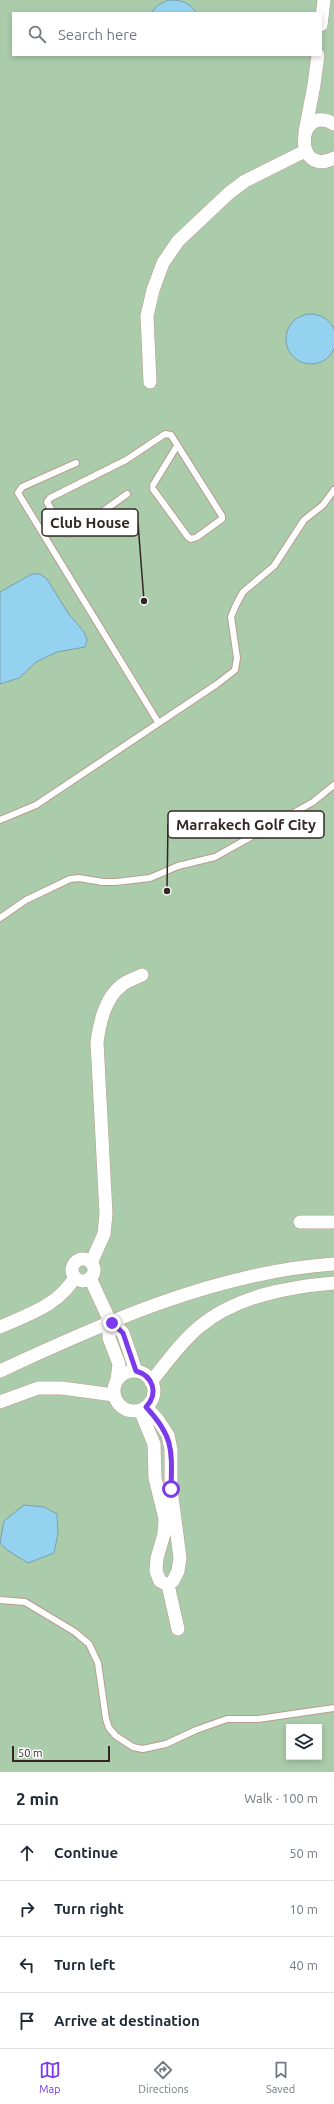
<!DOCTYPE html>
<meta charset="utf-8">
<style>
:root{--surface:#fff;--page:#f6f6f7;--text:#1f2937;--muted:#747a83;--line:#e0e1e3;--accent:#7c3aed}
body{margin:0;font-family:Ubuntu,sans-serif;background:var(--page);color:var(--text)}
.controls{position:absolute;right:12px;bottom:12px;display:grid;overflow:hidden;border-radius:0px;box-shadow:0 2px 6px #0003}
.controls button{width:36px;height:36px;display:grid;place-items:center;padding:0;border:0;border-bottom:1px solid var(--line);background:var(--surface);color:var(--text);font:20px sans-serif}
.scale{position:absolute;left:12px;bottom:10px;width:98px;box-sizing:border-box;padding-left:4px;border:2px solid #342723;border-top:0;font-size:11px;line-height:14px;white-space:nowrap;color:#342723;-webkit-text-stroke:3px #fff;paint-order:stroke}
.stop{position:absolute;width:12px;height:12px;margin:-9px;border:3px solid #7c3aed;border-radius:50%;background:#fff}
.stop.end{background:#7c3aed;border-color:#fff;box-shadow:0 1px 4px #0008}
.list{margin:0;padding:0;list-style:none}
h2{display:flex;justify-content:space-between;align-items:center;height:52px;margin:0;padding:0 16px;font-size:17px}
h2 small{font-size:13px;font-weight:400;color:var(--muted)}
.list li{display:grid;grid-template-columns:26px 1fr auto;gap:12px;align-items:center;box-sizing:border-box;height:56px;padding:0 16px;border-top:1px solid var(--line)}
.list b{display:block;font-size:15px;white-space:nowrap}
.list em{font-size:13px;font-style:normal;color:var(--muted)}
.icon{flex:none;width:22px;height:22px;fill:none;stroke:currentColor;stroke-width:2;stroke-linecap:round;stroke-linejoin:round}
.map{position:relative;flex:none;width:334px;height:1772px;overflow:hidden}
.search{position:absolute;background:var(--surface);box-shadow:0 2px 6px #0003;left:12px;right:12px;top:12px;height:44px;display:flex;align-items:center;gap:10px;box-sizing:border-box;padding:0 14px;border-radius:0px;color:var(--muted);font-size:15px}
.sheet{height:276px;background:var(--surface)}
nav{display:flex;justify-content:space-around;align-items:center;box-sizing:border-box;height:56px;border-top:1px solid var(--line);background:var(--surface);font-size:11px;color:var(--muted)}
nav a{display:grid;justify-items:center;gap:2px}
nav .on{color:var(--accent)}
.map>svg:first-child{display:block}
.green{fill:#aca;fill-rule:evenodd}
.water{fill:#95d2ef;stroke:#789fb2}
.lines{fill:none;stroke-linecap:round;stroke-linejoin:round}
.service-casing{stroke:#ba9b8f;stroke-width:8}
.minor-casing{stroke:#ba9b8f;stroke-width:14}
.service{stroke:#fff;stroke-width:6}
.minor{stroke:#fff;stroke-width:13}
.route{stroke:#7c3aed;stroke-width:5}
.leader{fill:none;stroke:#342723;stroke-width:1.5}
.callout-dot{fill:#342723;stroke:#fff;stroke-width:1.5}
.callout{fill:#fff;stroke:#342723;stroke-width:1.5}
.callout-label{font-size:15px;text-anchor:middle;font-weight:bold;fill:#342723}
</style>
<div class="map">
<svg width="334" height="1772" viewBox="0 0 334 1772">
<rect width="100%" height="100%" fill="#fff1ec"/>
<path class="green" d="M0 0H334V1772H0ZM13 13H321V55H13ZM289 1727H319V1757H289Z"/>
<g class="water">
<path d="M168 0C181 0 190 2 196 13H151L157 6Z"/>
<circle cx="311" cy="339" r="25"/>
<path d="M32 574H40L47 579 68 613 84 632 87 640 85 647 57 652 36 662 19 678 0 684V592Z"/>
<path d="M24 1505 44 1507 57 1514 58 1533 54 1553 28 1563 7 1550 0 1543 4 1521Z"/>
</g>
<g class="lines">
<g class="service-casing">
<g id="service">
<path d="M76 463 22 487 18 493 158 722"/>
<path d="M153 485 177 446"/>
<path d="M127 494 74 532 68 534 62 529 47 502 50 498 126 460 165 434 171 435 222 516V519L197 537 191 539 188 537 153 489"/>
<path d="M0 820 36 805 217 684 235 670 237 658 231 617 236 605 243 592 274 566 304 520 323 505 334 490"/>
<path d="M0 918 26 900 70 879 79 878 103 882H116L150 878 178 866 215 857 313 802 334 785"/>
<path d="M0 1600 25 1602 75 1632 89 1644 98 1663 106 1719 109 1728 116 1736 133 1747 143 1749 166 1744 196 1730 227 1719H258L334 1708"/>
</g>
</g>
<g class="minor-casing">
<g id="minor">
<path d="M321 25 324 0"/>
<path d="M334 124C295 102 294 179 334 158"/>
<path d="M305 132 314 85 318 55"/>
<path d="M150 382 147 316 153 290 163 263 178 241 229 193 245 181 305 151"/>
<path d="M300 1222H334"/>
<circle cx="83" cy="1270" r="11"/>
<path d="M91 1263 104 1234 106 1214 97 1042C100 1021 105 998 122 985 128 980 136 978 142 975"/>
<path d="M90 1278 109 1319V1338L119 1364 117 1380"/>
<path d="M109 1319 123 1333 136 1371"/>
<path d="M0 1327C29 1314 58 1306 75 1277"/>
<path d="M0 1371C105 1322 217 1272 334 1264"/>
<circle cx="134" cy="1391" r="20"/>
<path d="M151 1382C166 1363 181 1342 199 1327 236 1296 288 1287 334 1283"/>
<path d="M0 1402 38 1388H62L114 1395"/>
<path d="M140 1410 154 1444 155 1478 165 1519 164 1534 157 1558 156 1571 160 1581 168 1585 173 1581 178 1571 180 1558 171 1489V1450L168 1435 158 1420 146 1407"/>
<path d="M168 1585 178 1629"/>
</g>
</g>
<use href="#service" class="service"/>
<use href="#minor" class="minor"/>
</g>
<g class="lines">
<path class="route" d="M112 1323 123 1333 136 1371C153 1376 159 1393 146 1407 174 1437 172 1450 171 1489"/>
</g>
<path class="leader" d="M144 601L138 523M167 891L168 824"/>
<g class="callout-dot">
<circle cx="144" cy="601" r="4"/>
<circle cx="167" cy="891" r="4"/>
</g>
<g class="callout">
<rect x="42" y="509" width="96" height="27" rx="4"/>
<rect x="168" y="811" width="156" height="27" rx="4"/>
</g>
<g class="callout-label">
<text x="90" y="528">Club House</text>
<text x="246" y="830">Marrakech Golf City</text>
</g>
</svg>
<div class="controls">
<button><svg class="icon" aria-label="layers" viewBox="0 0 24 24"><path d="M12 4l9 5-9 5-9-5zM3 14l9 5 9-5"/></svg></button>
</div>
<div class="scale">50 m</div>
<div class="stop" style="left:171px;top:1489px"></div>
<div class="stop end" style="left:112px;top:1323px"></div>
<div class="search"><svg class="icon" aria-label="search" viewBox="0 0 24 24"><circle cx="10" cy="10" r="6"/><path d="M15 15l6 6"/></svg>Search here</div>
</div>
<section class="sheet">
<h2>2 min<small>Walk · 100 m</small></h2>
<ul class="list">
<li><svg class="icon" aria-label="ahead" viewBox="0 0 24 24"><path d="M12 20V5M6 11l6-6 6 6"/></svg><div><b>Continue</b></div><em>50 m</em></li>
<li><svg class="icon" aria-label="right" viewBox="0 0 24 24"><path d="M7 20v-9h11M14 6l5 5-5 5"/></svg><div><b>Turn right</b></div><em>10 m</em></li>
<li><svg class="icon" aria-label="left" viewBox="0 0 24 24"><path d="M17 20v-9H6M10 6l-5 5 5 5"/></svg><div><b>Turn left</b></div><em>40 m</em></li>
<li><svg class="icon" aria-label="arrive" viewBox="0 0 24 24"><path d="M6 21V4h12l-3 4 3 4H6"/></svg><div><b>Arrive at destination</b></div></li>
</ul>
</section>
<nav>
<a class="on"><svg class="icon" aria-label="map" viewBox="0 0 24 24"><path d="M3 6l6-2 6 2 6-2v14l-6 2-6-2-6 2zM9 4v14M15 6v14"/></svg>Map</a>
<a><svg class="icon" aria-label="directions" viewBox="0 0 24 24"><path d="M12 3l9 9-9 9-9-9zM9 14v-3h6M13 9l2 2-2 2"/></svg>Directions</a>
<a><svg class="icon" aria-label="saved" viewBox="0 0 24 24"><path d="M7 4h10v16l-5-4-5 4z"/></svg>Saved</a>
</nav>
